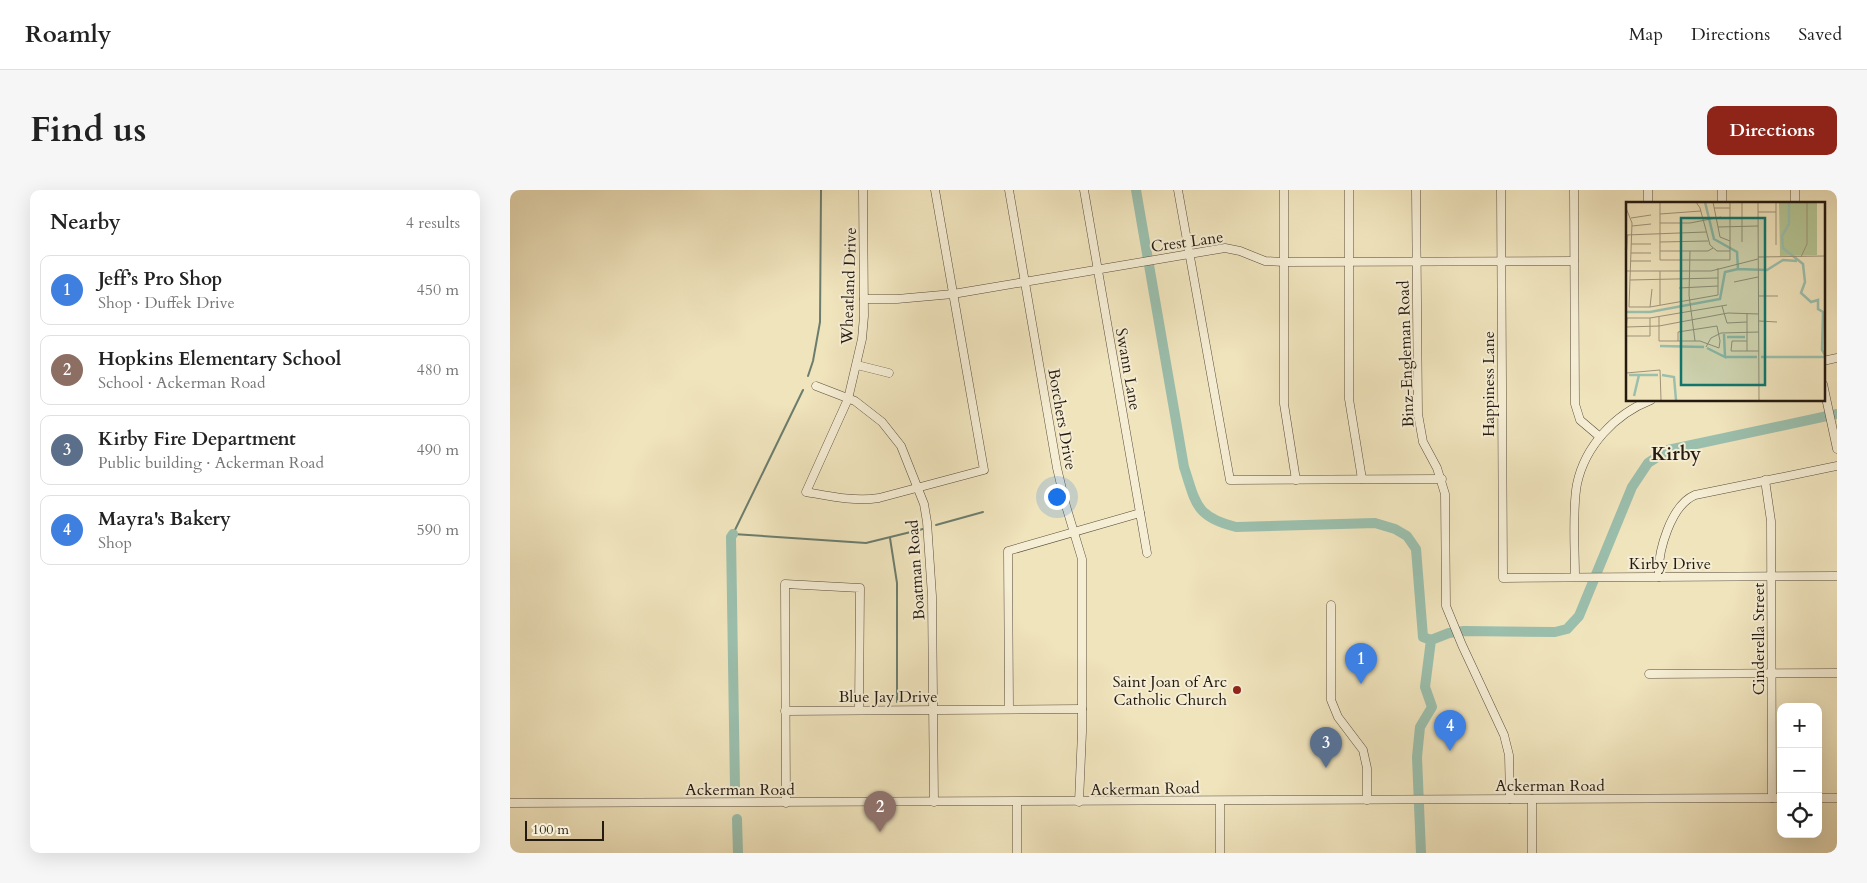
<!DOCTYPE html>
<meta charset="utf-8">
<style>
:root{--surface:#fff;--page:#f6f6f6;--text:#222;--muted:#767676;--line:#e0e0e0;--accent:#8f2418}
body{margin:0;font-family:Cardo,serif;background:var(--page);color:var(--text)}
.controls{position:absolute;right:15px;bottom:15px;display:grid;overflow:hidden;border-radius:10px;box-shadow:0 5px 20px #0002}
.controls button{width:45px;height:45px;display:grid;place-items:center;padding:0;border:0;border-bottom:1px solid var(--line);background:var(--surface);color:var(--text);font:25px sans-serif}
.scale{position:absolute;left:15px;bottom:12px;width:79px;box-sizing:border-box;padding-left:5px;border:2px solid #241a10;border-top:0;font-size:14px;line-height:18px;white-space:nowrap;color:#241a10;-webkit-text-stroke:4px #f5edd4;paint-order:stroke}
.you{position:absolute;left:546px;top:306px;width:18px;height:18px;margin:-12px;border:4px solid #fff;border-radius:50%;background:#1a73e8;box-shadow:0 0 0 8px #1a73e833}
.badge{display:grid;place-items:center;width:32px;height:32px;border-radius:50%;background:var(--accent);color:#fff;font-size:16px;font-weight:700}
.pin{position:absolute;translate:-50% -41px;filter:drop-shadow(0 1px 2px #0008)}
.pin::after{content:'';position:absolute;top:26px;width:18px;height:15px;background:inherit;clip-path:polygon(0 0,100% 0,50% 100%)}
.list{margin:0;padding:0;list-style:none}
h2{display:flex;justify-content:space-between;align-items:center;height:65px;margin:0;padding:0 20px;font-size:21px}
h2 small{font-size:16px;font-weight:400;color:var(--muted)}
.list li{display:grid;grid-template-columns:32px 1fr auto;gap:15px;align-items:center;box-sizing:border-box;height:70px;margin:0 10px 10px;padding:0 10px;border:1px solid var(--line);border-radius:10px}
.list b{display:block;font-size:19px;white-space:nowrap}
.list p{margin:0;font-size:16px;white-space:nowrap;color:var(--muted)}
.list em{font-size:16px;font-style:normal;color:var(--muted)}
.icon{flex:none;width:28px;height:28px;fill:none;stroke:currentColor;stroke-width:2;stroke-linecap:round;stroke-linejoin:round}
.map{position:relative;flex:none;width:1327px;height:663px;overflow:hidden;border-radius:10px}
header{display:flex;align-items:center;gap:30px;box-sizing:border-box;height:70px;padding:0 25px;background:var(--surface);border-bottom:1px solid var(--line)}
header strong{font-size:24px}
nav{display:flex;gap:28px;margin-inline-start:auto;font-size:18px}
.intro{display:flex;align-items:center;justify-content:space-between;box-sizing:border-box;height:120px;padding:0 30px}
h1{margin:0;font-size:35px}
.button{padding:12px 22px;border-radius:10px;background:var(--accent);color:#fff;font-size:18px;font-weight:700}
main{display:flex;gap:30px;padding:0 30px}
aside{flex:1;background:var(--surface);border-radius:10px;box-shadow:0 5px 20px #0002}
.map>svg:first-child{display:block}
.lines{fill:none;stroke-linecap:round;stroke-linejoin:round}
.stream{stroke:#6b7d6e;stroke-width:2}
.river{stroke:#9bbfad;stroke-width:10}
.minor-casing{stroke:#574c3b;stroke-width:9}
.minor{stroke:#f5edd4;stroke-width:8}
.poi-dot{fill:#8f2418;stroke:#f5edd4;stroke-width:2}
.labels{text-anchor:middle;stroke-width:4;stroke-linejoin:round;paint-order:stroke}
.street-label{font-size:16px;fill:#241a10;stroke:#f5edd4}
.poi-label{font-size:16px;fill:#241a10;stroke:#f5edd4;text-anchor:end}
.quarter-label{font-size:19px;font-weight:bold;fill:#241a10;stroke:#f5edd4}
.inset-river{fill:none;stroke:#9bbfad;stroke-width:2.5}
.inset-road{fill:none;stroke:#9e9378;stroke-width:1}
.view{fill:#0f766e;fill-opacity:0.15;stroke:#0f766e;stroke-width:2.5}
.inset-edge{fill:none;stroke:#241a10;stroke-width:2.5}
</style>
<header>
<strong>Roamly</strong>
<nav><a>Map</a><a>Directions</a><a>Saved</a></nav>
</header>
<div class="intro"><h1>Find us</h1><a class="button">Directions</a></div>
<main>
<aside>
<h2>Nearby<small>4 results</small></h2>
<ul class="list">
<li><span class="badge" style="background:#3f7fe0">1</span><div><b>Jeff’s Pro Shop</b><p>Shop · Duffek Drive</p></div><em>450 m</em></li>
<li><span class="badge" style="background:#8d6e63">2</span><div><b>Hopkins Elementary School</b><p>School · Ackerman Road</p></div><em>480 m</em></li>
<li><span class="badge" style="background:#5c6f8a">3</span><div><b>Kirby Fire Department</b><p>Public building · Ackerman Road</p></div><em>490 m</em></li>
<li><span class="badge" style="background:#3f7fe0">4</span><div><b>Mayra's Bakery</b><p>Shop</p></div><em>590 m</em></li>
</ul>
</aside>
<div class="map">
<svg width="1327" height="663" viewBox="0 0 1327 663">
<rect width="100%" height="100%" fill="#f0e4bd"/>
<filter id="stains"><feTurbulence type="fractalNoise" baseFrequency=".004" numOctaves="4"/><feColorMatrix values="0 0 0 0 .2 0 0 0 0 .09 0 0 0 0 .02 0 0 0 .5 -.17"/></filter>
<radialGradient id="worn" r=".72"><stop offset=".6" stop-color="#630" stop-opacity="0"/><stop offset="1" stop-color="#630" stop-opacity=".3"/></radialGradient>
<g class="lines">
<g class="stream">
<path d="M298 186 303 171 310 132 311 0"/>
<path d="M293 200 223 344 356 353 413 339"/>
<path d="M426 335 473 322"/>
<path d="M380 348 387 393V512"/>
</g>
<g class="river">
<path d="M626 0 674 277C686 313 685 327 726 337L865 333 885 339 897 346 906 359 913 447 921 450"/>
<path d="M223 344 221 347 225 598"/>
<path d="M227 629 228 663"/>
<path d="M911 663 907 567 910 537 922 517 915 497 921 450 939 443 954 441 1045 442 1057 439 1069 426 1122 297 1138 273 1158 260 1327 224"/>
</g>
<g class="minor-casing">
<g id="minor">
<path d="M353 0 354 126 352 149 338 209 296 302C319 306 345 312 369 308L474 280 425 0"/>
<path d="M499 0 547 278 556 316 572 369V542L569 612"/>
<path d="M574 0 637 363"/>
<path d="M668 0 720 290 932 289"/>
<path d="M774 0V214L786 290"/>
<path d="M839 0V209L852 289"/>
<path d="M906 0 908 224 913 252 927 278 935 304 936 416 952 455 994 545 999 565 1000 609"/>
<path d="M991 0 993 388 1327 386"/>
<path d="M1064 0 1065 214 1070 230 1090 247"/>
<path d="M1138 0V14"/>
<path d="M1212 0V14"/>
<path d="M1285 14V0"/>
<path d="M354 109H387L443 104 715 58 730 61 755 71 774 72 1064 71"/>
<path d="M1313 171 1327 168"/>
<path d="M347 175 379 183"/>
<path d="M1313 194 1327 259"/>
<path d="M306 196 345 211 372 232 391 256 414 314 417 332 422 406 424 612"/>
<path d="M1255 290 1261 331 1262 608"/>
<path d="M1065 387C1065 360 1062 320 1067 294 1075 256 1105 224 1141 210"/>
<path d="M1149 387C1147 362 1161 315 1185 305L1327 276"/>
<path d="M821 415V510L828 527 853 560 857 578V610"/>
<path d="M1139 484 1327 483"/>
<path d="M499 519 498 361 630 323"/>
<path d="M275 521 572 519"/>
<path d="M1308 608H1327"/>
<path d="M1022 609V663"/>
<path d="M507 612V663"/>
<path d="M0 613 1271 608"/>
<path d="M276 613 275 394 350 398 349 520"/>
<path d="M710 663V611"/>
</g>
</g>
<use href="#minor" class="minor"/>
</g>
<circle class="poi-dot" cx="727" cy="500" r="5"/>
<g class="labels">
<g class="street-label">
<text transform="translate(677 51) rotate(-8)" y="6">Crest Lane</text>
<text transform="translate(338 96) rotate(-88)" y="6">Wheatland Drive</text>
<text transform="translate(895 164) rotate(-92)" y="6">Binz-Engleman Road</text>
<text transform="translate(619 179) rotate(80)" y="6">Swann Lane</text>
<text transform="translate(978 194) rotate(-90)" y="6">Happiness Lane</text>
<text transform="translate(553 229) rotate(80)" y="6">Borchers Drive</text>
<text x="1160" y="379">Kirby Drive</text>
<text transform="translate(405 380) rotate(-94)" y="6">Boatman Road</text>
<text transform="translate(1248 449) rotate(-90)" y="6">Cinderella Street</text>
<text x="378" y="512">Blue Jay Drive</text>
<text x="1040" y="601">Ackerman Road</text>
<text transform="translate(635 598) rotate(-1)" y="6">Ackerman Road</text>
<text x="230" y="605">Ackerman Road</text>
</g>
<g class="poi-label">
<text x="717" y="497">Saint Joan of Arc<tspan x="717" dy="18">Catholic Church</tspan></text>
</g>
<g class="quarter-label">
<text x="1166" y="270">Kirby</text>
</g>
</g>
<g transform="translate(1116 12)">
<rect width="199" height="199" fill="#f0e4bd"/>
<path d="M153 0H191V53L154 54Z" fill="#b5c594"/>
<path class="inset-river" d="M79 0 88 37 111 50 112 67 141 68 157 58 171 59M163 0V22L156 34 157 46 177 62 179 80 175 91 185 100 192 98V107L197 110 196 148 199 153M0 48 1 33M0 110H24L94 97 99 70 112 67M101 135H119M34 144 78 145M81 146 99 155 98 132M99 155H131M135 155H199M3 173H32M36 173 48 175 50 198M8 194 13 173"/>
<path class="inset-road" d="M34 0V58H104V0M70 0 74 6 84 43 91 49H104M87 0 94 35 104 39M116 0V40M132 0 133 198M150 0V43M0 6 6 21 3 105H24L92 93V66M88 6H104M132 10H150M34 12 75 9M5 16 25 13M34 21H64L95 15M6 24 25 22M92 25 132 24M0 33 80 30M34 40 82 39M5 42H25M34 49H82L87 46M64 49 63 93 69 139M5 51H25M132 55 199 54M175 55 181 42V0M5 59H25M0 69H85L132 57M34 69V103M4 78 92 76M108 80 132 75M53 86 92 84M132 94H152M96 104 101 121 121 120M24 105 26 87M121 111V149M33 115V139H74L93 146 94 139 91 124 52 130V139M0 116H24L101 103M133 119 151 120M0 125 33 124 102 111 133 112M0 131 1 116M0 134H24V116M121 139H106L105 149H133M80 145 85 136 95 131 133 130M0 171 34 168 35 198"/>
<path class="view" d="M55 16H139V183H55Z"/>
<rect width="199" height="199" class="inset-edge"/>
</g>
<rect width="100%" height="100%" filter="url(#stains)"/>
<rect width="100%" height="100%" fill="url(#worn)"/>
</svg>
<div class="controls">
<button>+</button>
<button>−</button>
<button><svg class="icon" aria-label="locate" viewBox="0 0 24 24"><circle cx="12" cy="12" r="6"/><path d="M12 2v4M12 18v4M2 12h4M18 12h4"/></svg></button>
</div>
<div class="scale">100 m</div>
<div class="you"></div>
<div class="pin badge" style="left:851px;top:494px;background:#3f7fe0">1</div>
<div class="pin badge" style="left:370px;top:642px;background:#8d6e63">2</div>
<div class="pin badge" style="left:816px;top:578px;background:#5c6f8a">3</div>
<div class="pin badge" style="left:940px;top:561px;background:#3f7fe0">4</div>
</div>
</main>
